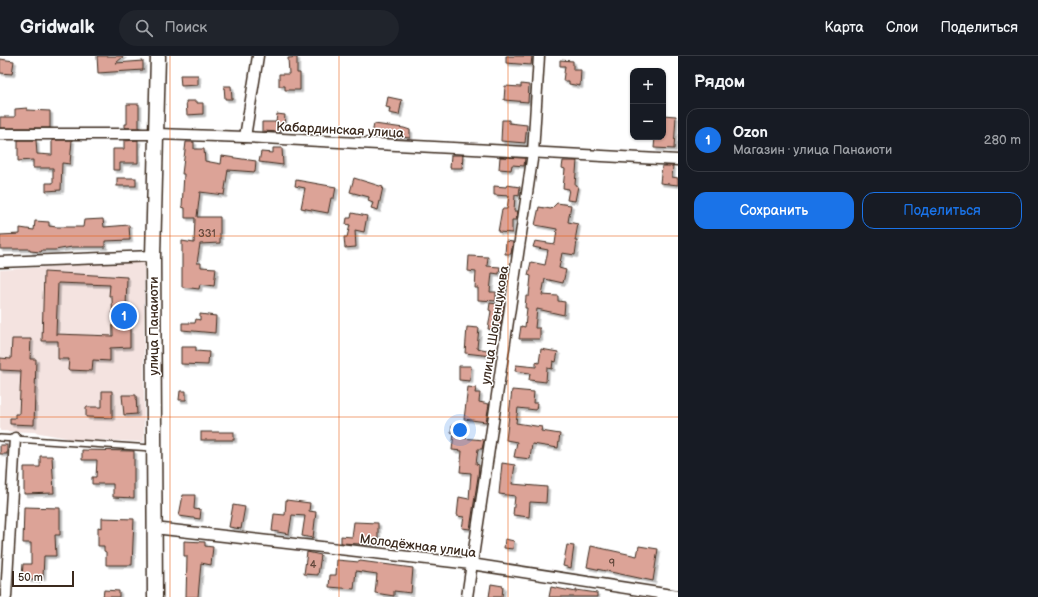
<!DOCTYPE html>
<html lang="ru">
<meta charset="utf-8">
<style>
:root{--surface:#171b24;--page:#20242c;--text:#f1f3f6;--muted:#9ea1a6;--line:#363941;--accent:#1a73e8}
body{margin:0;font-family:"Balsamiq Sans",sans-serif;background:var(--page);color:var(--text)}
.controls{position:absolute;right:12px;top:12px;display:grid;overflow:hidden;border-radius:8px;box-shadow:0 1px 3px #0004}
.controls button{width:36px;height:36px;display:grid;place-items:center;padding:0;border:0;border-bottom:1px solid var(--line);background:var(--surface);color:var(--text);font:20px sans-serif}
.scale{position:absolute;left:12px;bottom:10px;width:62px;box-sizing:border-box;padding-left:4px;border:2px solid #3b2a1e;border-top:0;font-size:11px;line-height:14px;white-space:nowrap;color:#3b2a1e;-webkit-text-stroke:3px #fff;paint-order:stroke}
.you{position:absolute;left:460px;top:374px;width:14px;height:14px;margin:-10px;border:3px solid #fff;border-radius:50%;background:#1a73e8;box-shadow:0 0 0 6px #1a73e833}
.badge{display:grid;place-items:center;width:26px;height:26px;border-radius:50%;background:var(--accent);color:#fff;font-size:13px;font-weight:700}
.pin{position:absolute;translate:-50% -50%;border:2px solid #fff;box-shadow:0 1px 4px #0006}
.list{margin:0;padding:0;list-style:none}
h2{display:flex;justify-content:space-between;align-items:center;height:52px;margin:0;padding:0 16px;font-size:17px}
h2 small{font-size:13px;font-weight:400;color:var(--muted)}
.list li{display:grid;grid-template-columns:26px 1fr auto;gap:12px;align-items:center;box-sizing:border-box;height:64px;margin:0 8px 8px;padding:0 8px;border:1px solid var(--line);border-radius:12px}
.list b{display:block;font-size:15px;white-space:nowrap}
.list p{margin:0;font-size:13px;white-space:nowrap;color:var(--muted)}
.list em{font-size:13px;font-style:normal;color:var(--muted)}
.actions{display:flex;gap:8px;padding:12px 16px}
.actions a{flex:1;padding:9px 0;border:1px solid var(--accent);border-radius:12px;text-align:center;font-size:14px;color:var(--accent)}
.actions .main{background:var(--accent);color:#fff}
.icon{flex:none;width:22px;height:22px;fill:none;stroke:currentColor;stroke-width:2;stroke-linecap:round;stroke-linejoin:round}
.map{position:relative;flex:none;width:678px;height:541px;overflow:hidden}
header{display:flex;align-items:center;gap:24px;box-sizing:border-box;height:56px;padding:0 20px;background:var(--surface);border-bottom:1px solid var(--line)}
header strong{font-size:19px}
nav{display:flex;gap:22px;margin-inline-start:auto;font-size:14px}
.search{width:280px;height:36px;background:var(--page);display:flex;align-items:center;gap:10px;box-sizing:border-box;padding:0 14px;border-radius:22px;color:var(--muted);font-size:15px}
main{display:flex}
aside{flex:1;background:var(--surface)}
.map>svg:first-child{display:block}
.built{fill:#f4e3e0}
.building{fill:#dca397;stroke:#3b2a1e;fill-rule:evenodd;filter:url(#shadow)}
.lines{fill:none;stroke-linecap:round;stroke-linejoin:round}
.lane-casing{stroke:#3b2a1e;stroke-width:8}
.street-casing{stroke:#3b2a1e;stroke-width:13}
.secondary-casing{stroke:#3b2a1e;stroke-width:17}
.lane{stroke:#fff;stroke-width:5}
.street{stroke:#fff;stroke-width:10}
.secondary{stroke:#fff;stroke-width:14}
.grid{fill:none;stroke:#e8590c;stroke-width:1;stroke-opacity:0.55}
.labels{text-anchor:middle;stroke-width:3;stroke-linejoin:round;paint-order:stroke}
.number-label{font-size:11px;fill:#63483c}
.street-label{font-size:13px;fill:#3b2a1e;stroke:#fff}
</style>
<header>
<strong>Gridwalk</strong>
<div class="search"><svg class="icon" aria-label="search" viewBox="0 0 24 24"><circle cx="10" cy="10" r="6"/><path d="M15 15l6 6"/></svg>Поиск</div>
<nav><a>Карта</a><a>Слои</a><a>Поделиться</a></nav>
</header>
<main>
<div class="map">
<svg width="678" height="541" viewBox="0 0 678 541">
<defs>
<filter id="shadow"><feDropShadow dx="2.5" dy="2.5" stdDeviation="0" flood-color="#0004"/></filter>
</defs>
<rect width="100%" height="100%" fill="#fff"/>
<filter id="ink" filterUnits="userSpaceOnUse"><feTurbulence type="fractalNoise" baseFrequency=".025" numOctaves="2"/><feDisplacementMap in="SourceGraphic" scale="8" xChannelSelector="R" yChannelSelector="G"/><feConvolveMatrix kernelMatrix="1 2 1 2 8 2 1 2 1" color-interpolation-filters="sRGB"/></filter>
<g filter="url(#ink)">
<path class="built" d="M144 205V386L73 383 34 376 0 375V214Z"/>
<g class="building">
<path d="M97 0H124L116 7 143 5V14L98 17Z"/>
<path d="M506 0H532L531 9 506 7Z"/>
<path d="M297 1V17H300V34H285V30H279V18H289L288 2Z"/>
<path d="M0 3 14 5 12 18 0 17Z"/>
<path d="M560 4 573 5V14H581L580 30 569 28V25H563L565 10H560Z"/>
<path d="M180 19H198V29L181 30Z"/>
<path d="M521 28 529 29 528 46 504 44 505 30 521 31Z"/>
<path d="M224 30H231L232 43H225Z"/>
<path d="M388 41 402 44 399 59 389 57 390 52 386 51Z"/>
<path d="M186 45H197V47H203V58L187 59Z"/>
<path d="M127 48H139V72H125V68H127Z"/>
<path d="M27 52V54L50 55V72H0V61H15V53Z"/>
<path d="M277 58 285 59 284 71H280V76L262 75V66H276Z"/>
<path d="M663 59 676 60 674 93 654 92 655 81H663Z"/>
<path d="M502 64H509V67L527 69 525 87 501 85Z"/>
<path d="M374 68 404 72 410 74V82L372 78Z"/>
<path d="M18 84H36L37 98 52 99V84H72L70 108 62 107 61 134 46 135V127H53V112H33V104L18 105Z"/>
<path d="M138 84V107H120V114H113V93H124V85Z"/>
<path d="M186 86H194V93H204L205 105 221 108 222 100 256 105 255 116 228 114 224 139 200 136 197 161H220V187L200 188 197 207H201V211L216 212 214 230 200 228 199 233 182 231V185L194 187 195 162H185V152L182 151 184 118H182Z"/>
<path d="M273 92H282L283 109 259 106 261 96 273 97Z"/>
<path d="M451 99H463L462 112H450Z"/>
<path d="M500 101 525 102 524 110 512 109 511 114 499 113Z"/>
<path d="M563 105H577L575 129 578 130 575 145 567 144 569 133 563 132 565 113 562 112Z"/>
<path d="M662 110H673L672 121 678 122V129L660 127Z"/>
<rect x="117" y="122" width="19" height="8"/>
<path d="M354 122 383 131 378 154 371 152 373 147 368 145 369 141 350 136Z"/>
<path d="M296 124 336 131 334 142H331L328 157 301 152 305 132 295 130Z"/>
<path d="M507 129 520 131 519 140 515 139 514 155H518L516 164H512V177L498 176 502 153H507L509 140 494 139V130L506 131Z"/>
<path d="M557 147 571 149 568 166 578 168 575 185H577L575 199 562 197 559 212 566 214 563 227 545 223 542 239 558 240V245L565 246 564 259 537 253 535 272H540V283H519L521 270 525 271 527 252H525L526 240H529L531 220 528 219 531 206 545 209 548 194 533 191 535 185 555 188 557 173 535 169 539 151 551 153Z"/>
<path d="M352 157 367 160 364 176 355 174 356 191 345 192 344 181H347L350 169 346 168 347 162H351Z"/>
<path d="M103 163 104 171 129 169 130 184 105 185V191H72L55 194H42L41 196 30 195V193H0V179L20 178V172L34 174 35 165 49 166V170L57 171H83L84 164Z"/>
<path d="M506 185 513 186 511 198H505Z"/>
<path d="M469 200 488 201 487 210 500 211 499 218 492 217 490 236H496V245L478 244V232H475L476 216 468 215Z"/>
<path d="M44 216 127 221 126 252H130V291L110 292V305L93 304 92 315 68 314 69 303H58V285H42ZM58 227 110 229 109 240H112L113 280 56 278Z"/>
<path d="M490 247 504 249 499 275 488 273 491 255 489 254Z"/>
<path d="M200 258 216 260 215 277 182 274V267H195L196 263 200 264Z"/>
<path d="M467 271 479 272 477 292 492 295 491 300 465 297Z"/>
<path d="M12 283H31L30 303H36L34 369 10 368V362H15V358H19L21 315 0 314V302L11 303Z"/>
<path d="M181 291H196V295L209 296 208 309 181 308Z"/>
<path d="M541 293 558 296 556 306 553 305 552 313 547 312 546 326 529 324 530 317 515 315 516 309 536 311V306L539 307Z"/>
<path d="M459 310H471L470 325 459 324Z"/>
<path d="M468 331 476 332 475 337H480L479 346 489 348 486 366 464 363Z"/>
<path d="M512 334 534 336 533 347H537L536 354 518 352 516 367 542 371 541 375 560 378 558 392 532 388 530 403 514 401 517 386 506 384Z"/>
<path d="M102 335H112V362L86 361V351H102Z"/>
<path d="M180 335H186V344H179Z"/>
<path d="M122 339H136L137 358 124 359Z"/>
<path d="M452 369 463 370 462 382 484 384 482 393H478L476 408 479 409 478 421 470 473 462 472 464 461 457 460 459 441 469 443 471 417 460 416 462 395 452 394 454 377 451 376Z"/>
<rect x="201" y="376" width="33" height="8"/>
<rect x="0" y="389" width="7" height="9"/>
<path d="M82 394 134 395V442L113 441V428H92V421H96L97 404H82Z"/>
<path d="M40 400H52L54 437 24 438V411H40Z"/>
<path d="M502 407 515 409 512 428 547 431 546 447 530 446 529 461 513 459 515 440 499 438Z"/>
<path d="M183 439H195L194 453 201 454 200 463 179 460Z"/>
<path d="M286 444 310 447 309 455 316 456 313 482 302 480 305 460 292 459 289 478 272 475 274 458 285 459Z"/>
<path d="M233 449 245 451 241 473 229 471Z"/>
<path d="M24 451 60 452V479H55L56 500H44L43 522H38V524H28V522L22 521 23 508H31V487H23Z"/>
<path d="M102 462 134 463 132 509H106V496L104 495V490H98V471L102 472Z"/>
<path d="M354 466 378 467V489L341 487V480L352 481Z"/>
<path d="M505 483 514 485 513 493 504 492Z"/>
<path d="M184 485 205 486V490L213 491 211 509 201 507 198 541H186L187 500H184Z"/>
<path d="M567 489 574 490 571 512 563 510Z"/>
<path d="M591 490 637 500 639 490 658 493 653 525 587 511Z"/>
<path d="M307 496 321 499 318 519 304 518Z"/>
<path d="M337 504 359 506 360 505 413 512 411 537 394 535V540L375 537 377 518 356 515 354 533 329 531 330 519H336Z"/>
<path d="M491 528 503 530 502 541H489Z"/>
<path d="M551 531 576 536V534L597 537V541H549Z"/>
<path d="M104 534 119 535V541H103Z"/>
</g>
<g class="lines">
<g class="lane-casing">
<path id="lane" d="M0 382 152 392"/>
</g>
<g class="street-casing">
<g id="street">
<path d="M0 78H157L245 81 678 104"/>
<path d="M245 81 258 0"/>
<path d="M0 206 153 200"/>
<path d="M154 472 471 508 678 540"/>
<path d="M6 541 15 382"/>
<path d="M467 541 533 97 539 0"/>
</g>
</g>
<g class="secondary-casing">
<path id="secondary" d="M155 541 153 200 158 0"/>
</g>
<use href="#lane" class="lane"/>
<use href="#street" class="street"/>
<use href="#secondary" class="secondary"/>
</g>
</g>
<path class="grid" d="M170 0V541M339 0V541M508 0V541M0 180H678M0 361H678"/>
<g class="labels">
<g class="number-label">
<text x="207" y="181">331</text>
<text x="612" y="511">9</text>
<text x="313" y="512">4</text>
</g>
<g class="street-label">
<text transform="translate(340 73) rotate(3)" y="5">Кабардинская улица</text>
<text transform="translate(494 269) rotate(-81)" y="5">улица Шогенцукова</text>
<text transform="translate(153 270) rotate(-90)" y="5">улица Панаиоти</text>
<text transform="translate(418 489) rotate(7)" y="5">Молодёжная улица</text>
</g>
</g>
</svg>
<div class="controls">
<button>+</button>
<button>−</button>
</div>
<div class="scale">50 m</div>
<div class="you"></div>
<div class="pin badge" style="left:124px;top:260px">1</div>
</div>
<aside>
<h2>Рядом<small></small></h2>
<ul class="list">
<li><span class="badge">1</span><div><b>Ozon</b><p>Магазин · улица Панаиоти</p></div><em>280 m</em></li>
</ul>
<div class="actions"><a class="main">Сохранить</a><a>Поделиться</a></div>
</aside>
</main>
